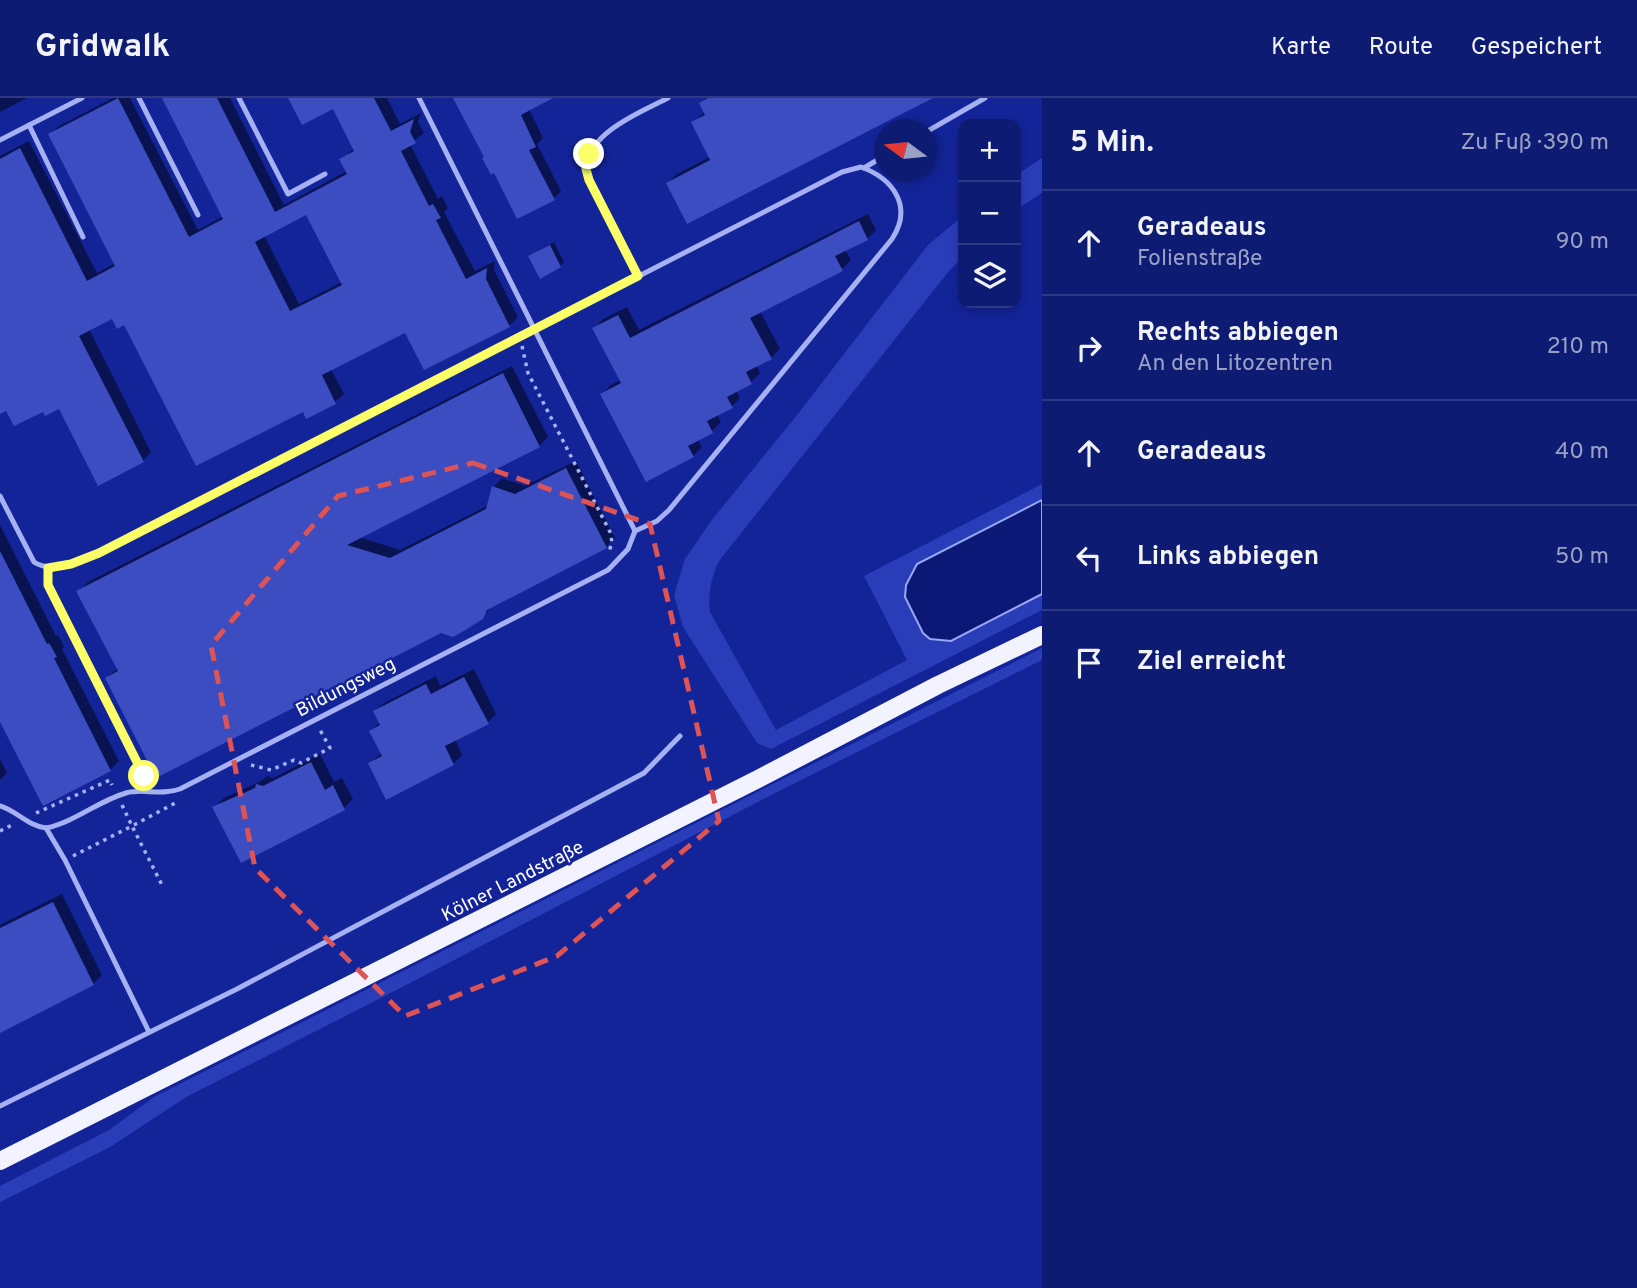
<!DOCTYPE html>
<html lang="de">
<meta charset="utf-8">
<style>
:root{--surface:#0e1b73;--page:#1c287b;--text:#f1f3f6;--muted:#9ba1c4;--line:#2e3985}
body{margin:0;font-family:Overpass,sans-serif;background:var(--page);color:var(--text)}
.controls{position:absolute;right:21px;top:21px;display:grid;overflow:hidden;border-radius:14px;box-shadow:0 4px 10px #0003}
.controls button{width:63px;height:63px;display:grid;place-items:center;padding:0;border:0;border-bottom:2px solid var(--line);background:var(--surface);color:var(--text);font:35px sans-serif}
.compass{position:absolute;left:874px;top:21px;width:63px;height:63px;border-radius:50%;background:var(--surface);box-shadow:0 4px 10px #0003;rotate:285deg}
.stop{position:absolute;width:21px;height:21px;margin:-16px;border:5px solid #fbff68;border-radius:50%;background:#fff}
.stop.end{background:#fbff68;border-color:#fff;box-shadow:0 2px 7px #0008}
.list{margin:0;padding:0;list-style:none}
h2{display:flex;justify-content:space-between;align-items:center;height:91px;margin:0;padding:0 28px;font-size:30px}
h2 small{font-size:23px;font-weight:400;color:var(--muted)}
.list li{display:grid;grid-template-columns:46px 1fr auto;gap:21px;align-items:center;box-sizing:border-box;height:105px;padding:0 28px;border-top:2px solid var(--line)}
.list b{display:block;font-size:26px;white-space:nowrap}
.list p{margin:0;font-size:23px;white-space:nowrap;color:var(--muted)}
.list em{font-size:23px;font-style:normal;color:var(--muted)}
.icon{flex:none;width:38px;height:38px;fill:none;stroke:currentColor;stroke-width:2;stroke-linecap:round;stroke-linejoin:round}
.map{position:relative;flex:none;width:1042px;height:1190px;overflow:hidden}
header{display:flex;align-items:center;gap:42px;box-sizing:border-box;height:98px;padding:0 35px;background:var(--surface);border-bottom:2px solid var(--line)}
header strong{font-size:33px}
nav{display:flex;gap:38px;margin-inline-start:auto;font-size:24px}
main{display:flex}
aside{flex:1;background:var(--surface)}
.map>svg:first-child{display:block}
.green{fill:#293db9}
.water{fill:#0c1875;stroke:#98a7f6;stroke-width:2}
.shadow{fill:#0007;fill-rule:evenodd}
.building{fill:#3c4dc1;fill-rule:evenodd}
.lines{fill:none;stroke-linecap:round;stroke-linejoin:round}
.path{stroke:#a6b1f3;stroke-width:3.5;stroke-dasharray:3.5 5;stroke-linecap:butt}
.lane{stroke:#a6b1f3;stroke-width:5}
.primary{stroke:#f2f3ff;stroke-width:18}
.route{stroke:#fbff68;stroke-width:9}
.marked{fill:none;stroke:#de5353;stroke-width:5;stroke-dasharray:14 9;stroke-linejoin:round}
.labels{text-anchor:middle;stroke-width:5;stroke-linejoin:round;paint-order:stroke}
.street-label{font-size:19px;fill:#fff;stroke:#132499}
</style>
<header>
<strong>Gridwalk</strong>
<nav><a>Karte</a><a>Route</a><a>Gespeichert</a></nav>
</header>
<main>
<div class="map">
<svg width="1042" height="1190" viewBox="0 0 1042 1190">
<rect width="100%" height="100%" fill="#132499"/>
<g class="green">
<path d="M1042 60V95L1016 112V77Z"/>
<path d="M963 118V159L949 173 719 463C711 480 708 495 710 514L776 632 907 562 864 478 1042 386V512L771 651 757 645 683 529 674 497 685 461 711 423 797 317 928 147Z"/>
<path d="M1042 550V562L1034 566 781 692 385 898 188 998 110 1049 0 1104V1088L109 1032 154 999Z"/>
</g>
<path class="water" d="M1042 402V496L951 543 930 541 923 535 905 499 906 487 917 466Z"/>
<g class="shadow">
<path d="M0 0H27L0 14Z"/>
<path d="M113 0H130L198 132 224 118 164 0H230L284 107 347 73 341 61 355 50 334 9 290 0H387L400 26 421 15 418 24 424 35 410 46 438 101 442 98 448 110 444 114 475 173 495 163 494 172 518 219 509 228 406 233 331 271 344 296 335 304 304 311 113 219 89 231 151 354 143 363 59 308 43 312 7 311 0 314V58L29 43 97 175 116 165 50 37 59 28ZM307 115 342 184 299 206 264 137Z"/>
<path d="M455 0H548L529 11 543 40 537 46 561 93 554 100 486 59Z"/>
<path d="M706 0H930L668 85 677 76 710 59 693 24 706 13 701 5Z"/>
<path d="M868 116 876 132 867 141 845 152 851 162 842 171 760 213 780 251 771 260 756 267 760 275 751 284 736 292 740 300 731 309 717 316 721 324 712 333 697 341 702 349 693 358 602 296 611 287 621 282 594 230 603 221 627 209 639 232Z"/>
<path d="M554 144 564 164 560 168 530 158Z"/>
<path d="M512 268 548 339 539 348 359 439 400 452 489 407 493 389 502 380 525 388 576 363 615 440 606 449 493 506 482 520 441 533 379 565 368 578 342 583 107 580 118 570 79 493 88 484Z"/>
<path d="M0 427 56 538 58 537 64 549 62 551 119 663 110 672 0 620Z"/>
<path d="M474 571 496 616 487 625 455 641 462 657 453 666 387 699 370 665 382 655 371 633 380 624 375 613 384 605 436 578 440 588Z"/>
<path d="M320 656 334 684 342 680 353 701 344 710 215 709 224 700 261 683 267 678 273 680Z"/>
<path d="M0 661 7 675 0 682Z"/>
<path d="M62 796 102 877 93 886 0 933V827Z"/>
</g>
<g class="building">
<path d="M118 0 189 139 223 121 162 0H217L275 114 347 76 339 61 354 53 333 11 302 27 288 0H374L391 33 414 21 410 34 416 45 401 53 429 108 433 106 441 120 436 122 466 181 487 170 486 181 510 229 424 272 405 235 322 277 336 306 306 321 303 314 196 368 124 227 117 231 112 221 79 238 144 364 98 388 59 311 45 318 43 314 14 328 6 313 0 316V61L20 50 87 183 115 168 48 36ZM306 117 342 187 290 213 255 144Z"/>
<path d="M453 0H553L521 17 536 49 529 52 555 102 517 121 494 75 491 77 482 60 484 59Z"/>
<path d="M708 0H933L687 126 666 85 710 62 691 24 705 17 699 5Z"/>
<path d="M859 123 868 142 835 158 843 173 750 220 772 261 746 274 752 286 727 299 733 310 707 323 713 335 688 348 694 359 646 384 600 296 621 285 592 230 618 217 630 240Z"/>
<path d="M550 147 561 169 540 181 528 158Z"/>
<path d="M503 275 540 349 347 447 390 460 486 411 492 388 515 396 566 370 607 450 487 512 483 521 462 534 453 539 441 535 373 570 369 580 352 588 342 585 156 680 105 580 118 573 76 493Z"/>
<path d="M0 453 47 546 49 545 57 559 54 560 111 673 43 708 0 624Z"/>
<path d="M464 579 489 626 445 648 454 667 386 702 368 665 382 658 369 633 380 627 373 613 426 586 431 596Z"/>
<path d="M311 664 325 692 333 687 345 712 241 765 212 709 255 690 256 686 263 688Z"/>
<path d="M53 804 94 887 0 935V830Z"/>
</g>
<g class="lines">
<g class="path">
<path d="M522 248 528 275 610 434 612 444 609 454"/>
<path d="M251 667 271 672 294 662 301 665 330 650 320 632"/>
<path d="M122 707 132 728 179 703"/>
<path d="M36 715 110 682 112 687"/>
<path d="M0 733 14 726"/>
<path d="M73 758 132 728 163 789"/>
</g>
<g class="lane">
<path d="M139 0 198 117"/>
<path d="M239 0 288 96 325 76"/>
<path d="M419 0 635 433"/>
<path d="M29 27 83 139"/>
<path d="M926 34 985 0"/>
<path d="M0 42 82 0"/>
<path d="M864 70 884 58"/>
<path d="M638 178 589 82C575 39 639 15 668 0"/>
<path d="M0 398 34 464C61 483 125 441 151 428L842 74 861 69C894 81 913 109 892 141L669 412 657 423 635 433"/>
<path d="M48 470V487L144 678"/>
<path d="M0 708C17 713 28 728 46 730L65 762 149 934"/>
<path d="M46 730C75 724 98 703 126 695 143 690 160 698 180 691L608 472 628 451 635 433"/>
<path d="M0 1008 237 891 644 675 680 638"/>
</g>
<path class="primary" d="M0 1063 758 681 938 587 1042 537"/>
</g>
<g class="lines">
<path class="route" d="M144 678 48 487V470L71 466 99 455 638 178 589 82 586 71 589 56"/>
</g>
<path class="marked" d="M473 365 650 426 719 723 557 858 405 918 255 770 211 547 338 398Z"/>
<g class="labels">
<g class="street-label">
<text transform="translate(345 588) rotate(-27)" y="7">Bildungsweg</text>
<text transform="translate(512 782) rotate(-27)" y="7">Kölner Landstraße</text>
</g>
</g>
</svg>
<div class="controls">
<button>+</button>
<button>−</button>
<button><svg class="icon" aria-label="layers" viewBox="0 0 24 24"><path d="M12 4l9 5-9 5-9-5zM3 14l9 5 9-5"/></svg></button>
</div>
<svg class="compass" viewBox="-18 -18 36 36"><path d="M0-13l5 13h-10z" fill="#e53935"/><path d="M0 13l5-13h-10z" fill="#9ba1c4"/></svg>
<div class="stop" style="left:144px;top:678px"></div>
<div class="stop end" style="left:589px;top:56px"></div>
</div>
<aside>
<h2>5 Min.<small>Zu Fuß · 390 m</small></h2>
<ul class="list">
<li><svg class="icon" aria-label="ahead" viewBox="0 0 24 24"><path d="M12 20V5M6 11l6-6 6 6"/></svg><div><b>Geradeaus</b><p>Folienstraße</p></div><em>90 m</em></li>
<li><svg class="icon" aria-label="right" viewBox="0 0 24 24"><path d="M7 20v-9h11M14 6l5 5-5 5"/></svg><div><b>Rechts abbiegen</b><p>An den Litozentren</p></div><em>210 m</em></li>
<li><svg class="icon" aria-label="ahead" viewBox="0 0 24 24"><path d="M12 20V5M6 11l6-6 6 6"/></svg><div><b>Geradeaus</b></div><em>40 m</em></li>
<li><svg class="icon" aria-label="left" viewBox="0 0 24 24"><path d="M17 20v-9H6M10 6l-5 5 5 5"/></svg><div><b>Links abbiegen</b></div><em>50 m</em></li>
<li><svg class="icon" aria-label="arrive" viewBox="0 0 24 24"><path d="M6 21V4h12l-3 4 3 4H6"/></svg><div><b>Ziel erreicht</b></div></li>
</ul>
</aside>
</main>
